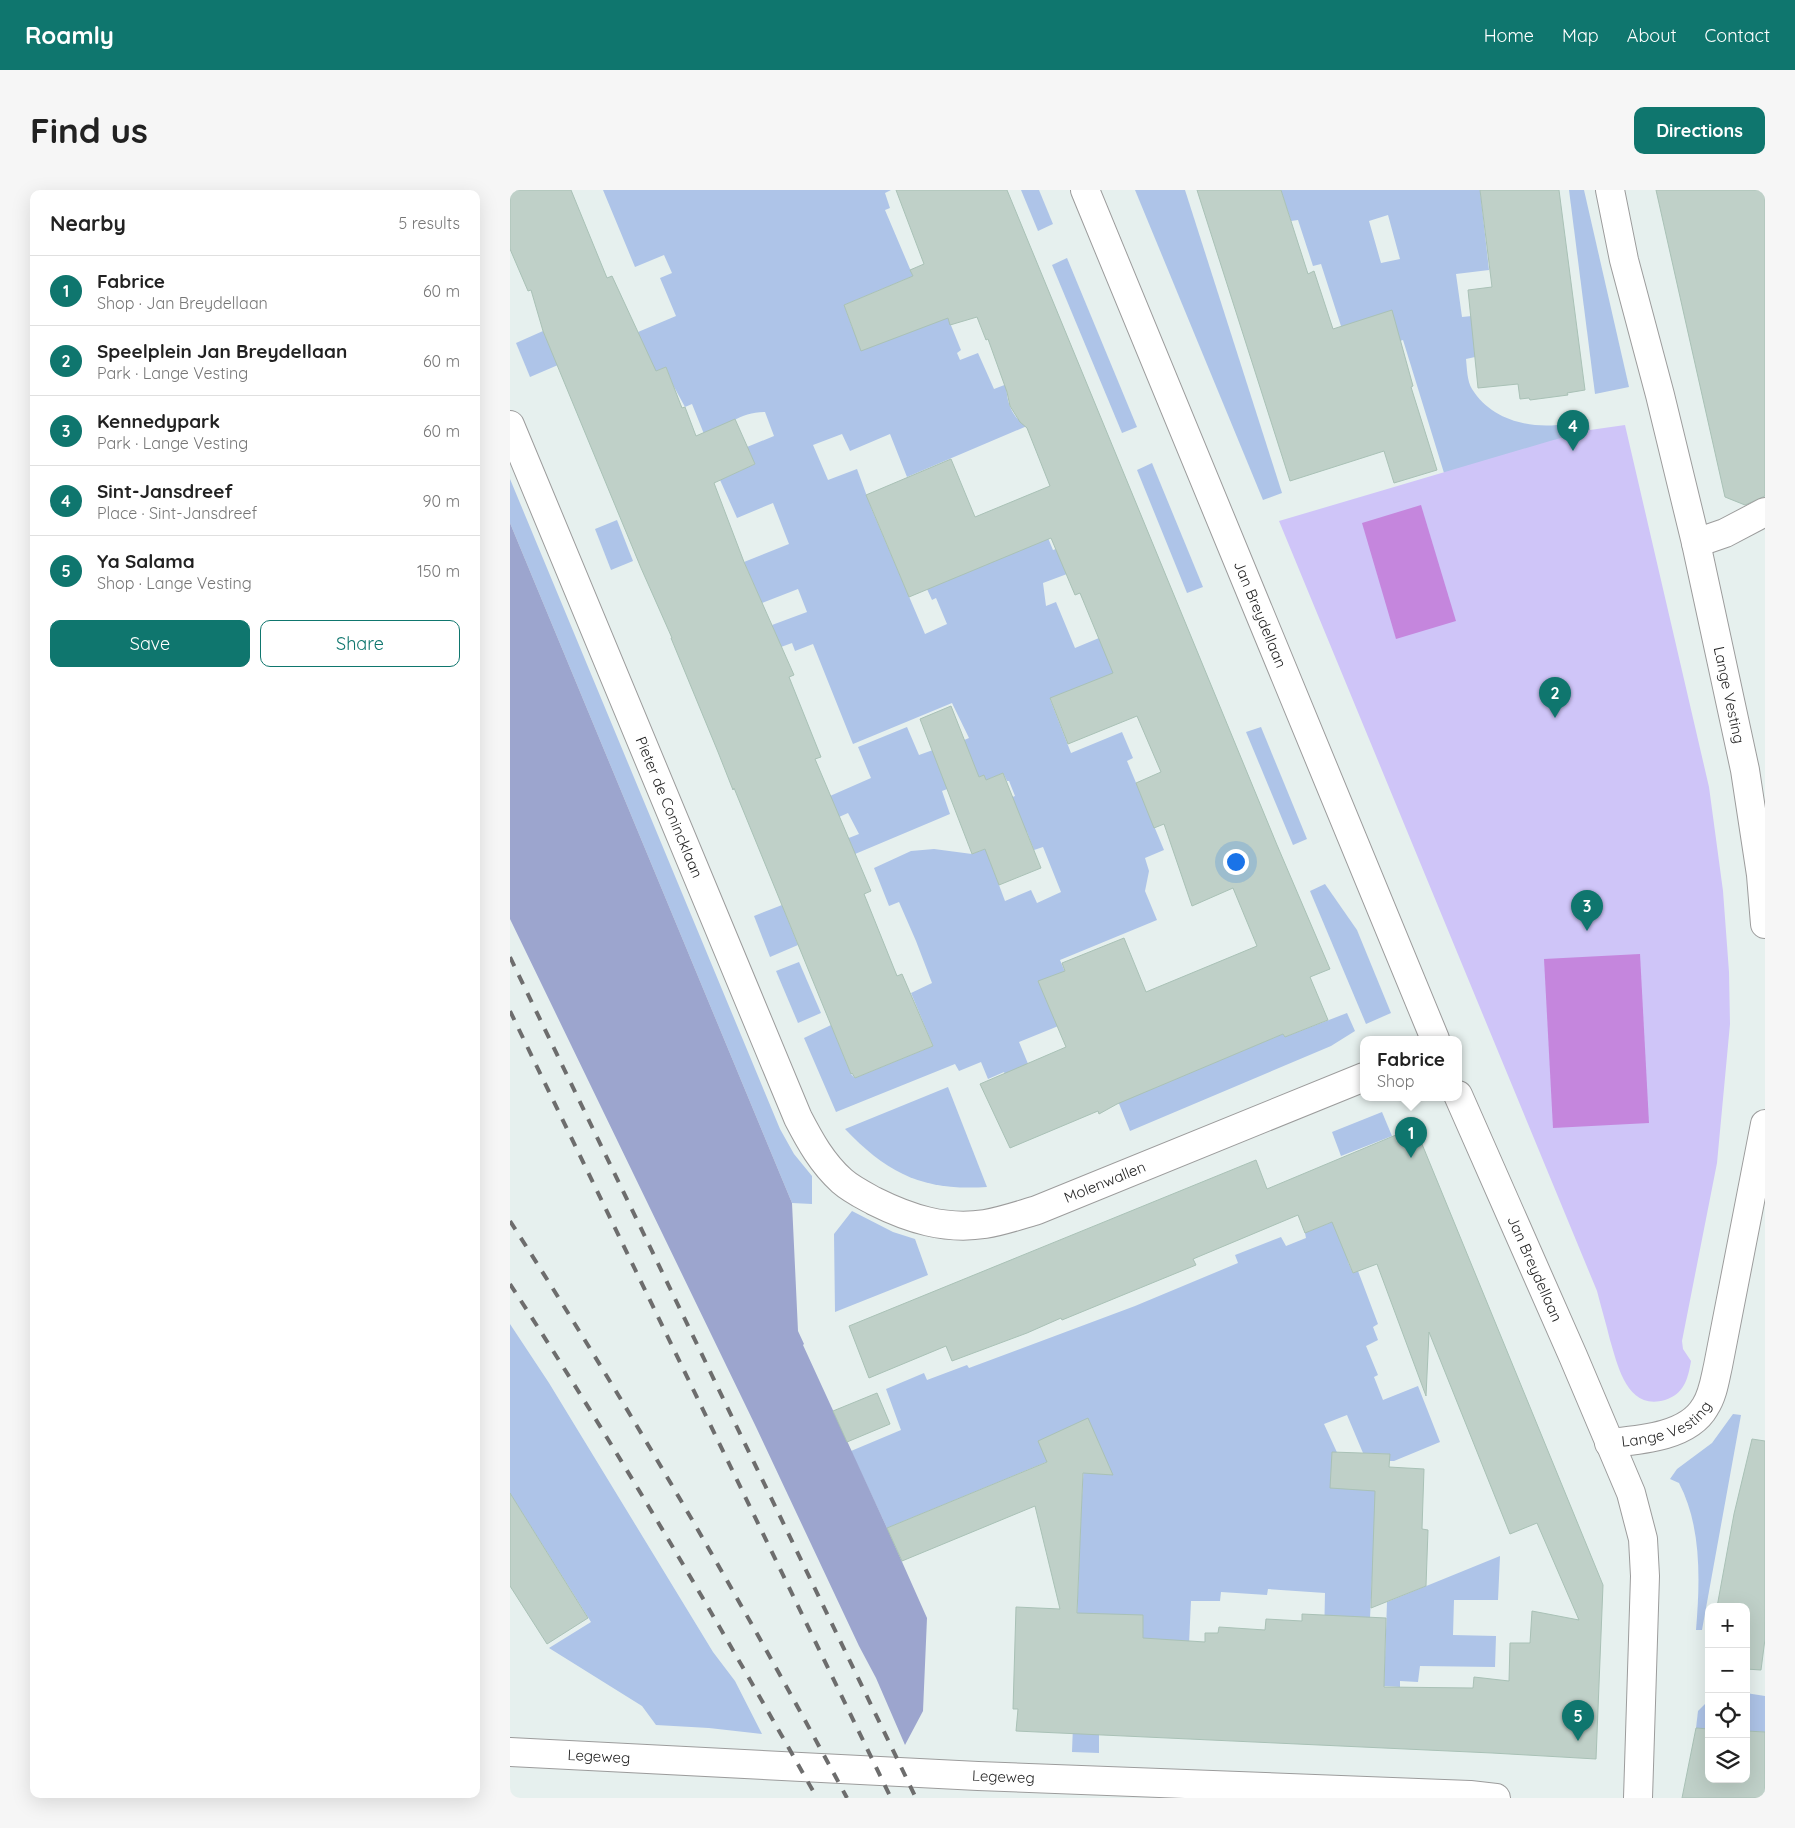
<!DOCTYPE html>
<meta charset="utf-8">
<style>
:root{--surface:#fff;--page:#f6f6f6;--text:#222;--muted:#767676;--line:#e0e0e0;--accent:#0f766e}
body{margin:0;font-family:Quicksand,sans-serif;background:var(--page);color:var(--text)}
.controls{position:absolute;right:15px;bottom:15px;display:grid;overflow:hidden;border-radius:10px;box-shadow:0 5px 20px #0002}
.controls button{width:45px;height:45px;display:grid;place-items:center;padding:0;border:0;border-bottom:1px solid var(--line);background:var(--surface);color:var(--text);font:25px sans-serif}
.you{position:absolute;left:725px;top:671px;width:18px;height:18px;margin:-12px;border:4px solid #fff;border-radius:50%;background:#1a73e8;box-shadow:0 0 0 8px #1a73e833}
.badge{display:grid;place-items:center;width:32px;height:32px;border-radius:50%;background:var(--accent);color:#fff;font-size:16px;font-weight:700}
.pin{position:absolute;translate:-50% -41px;filter:drop-shadow(0 1px 2px #0008)}
.pin::after{content:'';position:absolute;top:26px;width:18px;height:15px;background:inherit;clip-path:polygon(0 0,100% 0,50% 100%)}
.popup{position:absolute;left:850px;top:846px;width:102px;height:65px;box-sizing:border-box;display:grid;place-content:center;border-radius:10px;background:var(--surface);filter:drop-shadow(0 1px 4px #0005);font-size:16px;white-space:nowrap;color:var(--muted)}
.popup b{font-size:19px;color:var(--text)}
.popup::after{content:'';position:absolute;left:50%;top:100%;margin-left:-10px;border:10px solid transparent;border-top-color:var(--surface)}
.list{margin:0;padding:0;list-style:none}
h2{display:flex;justify-content:space-between;align-items:center;height:65px;margin:0;padding:0 20px;font-size:21px}
h2 small{font-size:16px;font-weight:400;color:var(--muted)}
.list li{display:grid;grid-template-columns:32px 1fr auto;gap:15px;align-items:center;box-sizing:border-box;height:70px;padding:0 20px;border-top:1px solid var(--line)}
.list b{display:block;font-size:19px;white-space:nowrap}
.list p{margin:0;font-size:16px;white-space:nowrap;color:var(--muted)}
.list em{font-size:16px;font-style:normal;color:var(--muted)}
.actions{display:flex;gap:10px;padding:15px 20px}
.actions a{flex:1;padding:11px 0;border:1px solid var(--accent);border-radius:10px;text-align:center;font-size:18px;color:var(--accent)}
.actions .main{background:var(--accent);color:#fff}
.icon{flex:none;width:28px;height:28px;fill:none;stroke:currentColor;stroke-width:2;stroke-linecap:round;stroke-linejoin:round}
.map{position:relative;flex:none;width:1255px;height:1608px;overflow:hidden;border-radius:10px}
header{display:flex;align-items:center;gap:30px;box-sizing:border-box;height:70px;padding:0 25px;background:var(--accent);color:#fff}
header strong{font-size:24px}
nav{display:flex;gap:28px;margin-inline-start:auto;font-size:18px}
.intro{display:flex;align-items:center;justify-content:space-between;box-sizing:border-box;height:120px;padding:0 30px}
h1{margin:0;font-size:35px}
.button{padding:12px 22px;border-radius:10px;background:var(--accent);color:#fff;font-size:18px;font-weight:700}
main{display:flex;gap:30px;padding:0 30px}
aside{flex:1;background:var(--surface);border-radius:10px;box-shadow:0 5px 20px #0002}
.map>svg:first-child{display:block}
.grass{fill:#aec4e8;fill-rule:evenodd}
.forest{fill:#9ca5ce}
.park{fill:#cfc5f8}
.pitch{fill:#c586dd}
.building{fill:#bfd0c8;stroke:#a9c1b6}
.lines{fill:none;stroke-linecap:round;stroke-linejoin:round}
.minor-casing{stroke:#9c9c9c;stroke-width:30}
.minor{stroke:#fff;stroke-width:28}
.rail{stroke:#6d6d6d;stroke-width:4;stroke-dasharray:10 10;stroke-linecap:butt}
.labels{text-anchor:middle;stroke-width:4;stroke-linejoin:round;paint-order:stroke}
.street-label{font-size:15px;fill:#1f1f1f;stroke:#fff}
</style>
<header>
<strong>Roamly</strong>
<nav><a>Home</a><a>Map</a><a>About</a><a>Contact</a></nav>
</header>
<div class="intro"><h1>Find us</h1><a class="button">Directions</a></div>
<main>
<aside>
<h2>Nearby<small>5 results</small></h2>
<ul class="list">
<li><span class="badge">1</span><div><b>Fabrice</b><p>Shop · Jan Breydellaan</p></div><em>60 m</em></li>
<li><span class="badge">2</span><div><b>Speelplein Jan Breydellaan</b><p>Park · Lange Vesting</p></div><em>60 m</em></li>
<li><span class="badge">3</span><div><b>Kennedypark</b><p>Park · Lange Vesting</p></div><em>60 m</em></li>
<li><span class="badge">4</span><div><b>Sint-Jansdreef</b><p>Place · Sint-Jansdreef</p></div><em>90 m</em></li>
<li><span class="badge">5</span><div><b>Ya Salama</b><p>Shop · Lange Vesting</p></div><em>150 m</em></li>
</ul>
<div class="actions"><a class="main">Save</a><a>Share</a></div>
</aside>
<div class="map">
<svg width="1255" height="1608" viewBox="0 0 1255 1608">
<rect width="100%" height="100%" fill="#e6f0ee"/>
<g class="grass">
<path d="M93 0H381L375 3 380 18 375 20 403 86 334 115 342 137 438 128 451 160 447 163 450 170 468 163 484 199 497 194C495 209 502 229 517 236L397 287 380 244 340 261 332 244 303 255 318 290 347 279 362 320 415 444 437 434 426 408 422 410 417 399 531 331 543 360 546 359 557 384 533 393 536 416 546 412 565 458 589 448 607 482 540 509 561 563 612 542 623 568 617 571 654 660 635 668 639 681 635 701 647 730 550 770 573 826 509 852 521 881 497 890 494 882 478 889 471 872 449 881 445 874 326 922 294 848 321 835 341 884 345 888 423 856 401 803 422 793 406 751 389 712 379 716 364 678 401 661 424 659 462 664 499 650 483 679 495 711 521 700 527 713 551 702 533 657 524 660 517 642 510 645 484 614 505 606 499 591H497L493 583 476 590 474 585 432 601 440 624 319 675 313 658 349 644 338 623 329 627 320 606 361 588 348 557 397 537 409 565 423 560 425 562 459 548 442 513 343 554 303 454 285 461 282 453 271 457 262 435 297 422 288 399 252 413 234 372 279 354 263 313 227 328 210 290 245 274 237 257 264 246 255 222C231 222 214 236 196 249L182 214 175 217 163 195 156 177 144 182 128 142 166 126 150 88 162 83 154 65 125 77Z"/>
<path d="M511 0H529L543 34 528 41Z"/>
<path d="M625 0H675L772 303 753 310Z"/>
<path d="M771 0H970L979 80 946 84 952 127 962 126 965 167 956 169C957 178 957 191 962 199 980 228 1015 238 1047 235 1058 234 1068 231 1078 229L1080 240 934 283 893 150 841 167 811 74 803 76 788 30 781 31ZM878 25 890 69 871 73 859 31Z"/>
<path d="M1059 0H1074L1119 197 1085 204Z"/>
<path d="M557 68 627 237 612 243 542 75Z"/>
<path d="M33 141 48 175 20 187 6 153Z"/>
<path d="M642 273 693 397 677 403 627 280Z"/>
<path d="M0 289 270 939 284 964 302 986V1014L282 1013 0 333Z"/>
<path d="M107 330 123 371 101 380 85 339Z"/>
<path d="M751 537 797 649 783 655 736 542Z"/>
<path d="M815 694 847 740 881 823 856 834 800 701Z"/>
<path d="M272 715 288 755 260 767 244 726Z"/>
<path d="M289 772 311 823 288 833 266 781Z"/>
<path d="M837 823 845 841 821 856 620 941 589 864 637 901 773 844 775 847Z"/>
<path d="M438 897 477 997C414 1001 379 985 335 939Z"/>
<path d="M872 922 882 946 831 966 822 942Z"/>
<path d="M342 1021 383 1042 405 1049 418 1085 325 1122 324 1044Z"/>
<path d="M834 1027 838 1072 843 1083 848 1081 868 1134 863 1137 868 1150 856 1156 868 1185 864 1187 873 1210 908 1196 930 1252 884 1271H880L879 1264 853 1263 837 1225 814 1234 830 1269 882 1300 862 1388 860 1428 814 1449 815 1403 758 1399 757 1405 711 1402 710 1411H681L679 1454 633 1451V1425H613L589 1545V1563L562 1562 571 1323 575 1256 377 1338 341 1261 391 1240 376 1199 414 1183 417 1190 457 1175 459 1178 625 1116 728 1073 725 1065 771 1047 776 1056 796 1048 795 1043Z"/>
<path d="M0 1134 39 1193 203 1462 225 1491 252 1544 199 1538 146 1535 132 1516 39 1458 81 1432 0 1303Z"/>
<path d="M1223 1224 1231 1225 1192 1440H1186C1190 1392 1192 1337 1169 1293L1160 1289 1167 1279 1202 1253Z"/>
<path d="M990 1366 988 1410H944L943 1445 986 1446 985 1477 910 1476 908 1492 890 1491V1497L874 1496 877 1412Z"/>
<path d="M1236 1503 1255 1506V1542L1236 1541Z"/>
<path d="M1199 1510V1539L1186 1538 1188 1521Z"/>
</g>
<path class="forest" d="M0 333 282 1013 288 1141 294 1154 293 1155 377 1338 417 1428 413 1521 395 1555 366 1488 349 1456 246 1237 0 729Z"/>
<path class="park" d="M1115 235 1199 597 1213 701 1219 782 1220 834 1207 973 1172 1151 1173 1159 1181 1171C1178 1189 1174 1204 1155 1210 1117 1221 1108 1176 1100 1150 1096 1133 1091 1117 1087 1101L769 331 1040 251 1080 240Z"/>
<g class="pitch">
<path d="M911 315 946 431 886 449 852 333Z"/>
<path d="M1130 764 1139 933 1043 938 1034 769Z"/>
</g>
<g class="building">
<path d="M0 0H61L97 88 102 86 146 181 156 177 172 218 175 217 186 246 225 229 245 274 204 293 234 372 284 485 279 487 311 567 305 569 361 701 354 704 387 786 392 784 423 856 345 888 342 883 341 884 224 598 223 600 208 562 161 448H162L131 378 33 141 21 100 18 101 0 59Z"/>
<path d="M386 0H497L767 655 820 779 800 787 818 830 775 847 773 844 607 914 589 924 588 921 500 958 470 894 556 857 528 791 555 781 552 773 614 748 636 802 747 756 723 698 682 716 654 634 644 638 626 593 651 582 627 526 558 554 540 508 603 483 570 403 565 405 541 348 399 407 356 305 441 269 465 327 540 296 517 238 510 232 500 216 497 202 478 149 476 150 467 127 440 135 438 128 351 161 334 115 403 86 400 80 414 74Z"/>
<path d="M687 0H771L798 84 804 81 823 139 882 120 903 196 901 197 927 280 884 293 874 261 780 291Z"/>
<path d="M970 0H1049L1075 200 1057 203 1058 205 1020 210 1019 208 1010 209 1008 194 968 198 958 100 982 97Z"/>
<path d="M1146 0H1255V306L1235 315 1215 307Z"/>
<path d="M441 516 469 587 474 585 476 590 493 583 531 678 489 695 475 659 462 664 410 529Z"/>
<path d="M905 937 1093 1395 1086 1569 982 1563 506 1541 508 1519H503L506 1417 550 1419 525 1316 392 1371 377 1338 537 1272 528 1251 578 1228 603 1285 573 1283 567 1423 633 1425V1448L695 1452V1443H708L709 1437 755 1440 756 1429 792 1431V1424L876 1428 874 1497 963 1498 964 1487 999 1491 1000 1453H1020L1022 1421 1069 1430 1027 1333 1000 1344 919 1142 916 1206 867 1074 843 1083 822 1032 795 1043 788 1025 683 1069 686 1075 552 1130 551 1128 517 1143 442 1171 436 1156 359 1188 339 1136 746 970 757 999Z"/>
<path d="M367 1203 380 1234 337 1252 323 1221Z"/>
<path d="M1242 1249 1255 1251V1449L1251 1480 1236 1479V1417H1207L1224 1324Z"/>
<path d="M822 1262 880 1264 879 1277 914 1279 912 1339 918 1340 916 1396 861 1418 865 1301 820 1298Z"/>
<path d="M0 1303 78 1428 37 1454 0 1396Z"/>
<path d="M1186 1538 1199 1539V1589H1236V1541L1255 1542V1608H1172Z"/>
</g>
<g class="lines">
<g class="minor-casing">
<g id="minor">
<path id="s1" d="M575 0 925 849"/>
<path id="s2" d="M1100 0 1114 70 1150 205 1186 353 1235 580 1251 685 1255 734"/>
<path id="s3" d="M0 235 288 928C300 951 312 973 332 991 341 999 353 1005 364 1011 400 1029 435 1040 475 1034 493 1031 510 1025 527 1020L854 887"/>
<path d="M1186 353 1215 343 1255 322"/>
<path id="s4" d="M948 905 1063 1166 1121 1303 1133 1349 1135 1386 1128 1608"/>
<path id="s5" d="M1099 1253C1129 1250 1178 1247 1195 1217 1203 1205 1205 1189 1208 1176L1255 934"/>
<path id="s6" d="M0 1562 468 1586 960 1605 986 1608"/>
</g>
</g>
<use href="#minor" class="minor"/>
<g class="rail">
<path d="M0 767 406 1608"/>
<path d="M0 821 381 1608"/>
<path d="M0 1031C120 1218 232 1412 337 1608"/>
<path d="M0 1094C109 1261 209 1434 307 1608"/>
</g>
</g>
<g class="labels">
<g class="street-label">
<text dy="5" stroke="none"><textPath href="#s1" startOffset="459">Jan Breydellaan</textPath></text>
<text dy="5" stroke="none"><textPath href="#s2" startOffset="519">Lange Vesting</textPath></text>
<text dy="5" stroke="none"><textPath href="#s3" startOffset="414">Pieter de Conincklaan</textPath></text>
<text dy="5" stroke="none"><textPath href="#s3" startOffset="1108">Molenwallen</textPath></text>
<text dy="5" stroke="none"><textPath href="#s4" startOffset="190">Jan Breydellaan</textPath></text>
<text dy="5" stroke="none"><textPath href="#s5" startOffset="62">Lange Vesting</textPath></text>
<text dy="5" stroke="none"><textPath href="#s6" startOffset="89">Legeweg</textPath></text>
<text dy="5" stroke="none"><textPath href="#s6" startOffset="494">Legeweg</textPath></text>
</g>
</g>
</svg>
<div class="controls">
<button>+</button>
<button>−</button>
<button><svg class="icon" aria-label="locate" viewBox="0 0 24 24"><circle cx="12" cy="12" r="6"/><path d="M12 2v4M12 18v4M2 12h4M18 12h4"/></svg></button>
<button><svg class="icon" aria-label="layers" viewBox="0 0 24 24"><path d="M12 4l9 5-9 5-9-5zM3 14l9 5 9-5"/></svg></button>
</div>
<div class="you"></div>
<div class="pin badge" style="left:901px;top:968px">1</div>
<div class="popup"><b>Fabrice</b>Shop</div>
<div class="pin badge" style="left:1045px;top:528px">2</div>
<div class="pin badge" style="left:1077px;top:741px">3</div>
<div class="pin badge" style="left:1063px;top:261px">4</div>
<div class="pin badge" style="left:1068px;top:1551px">5</div>
</div>
</main>
